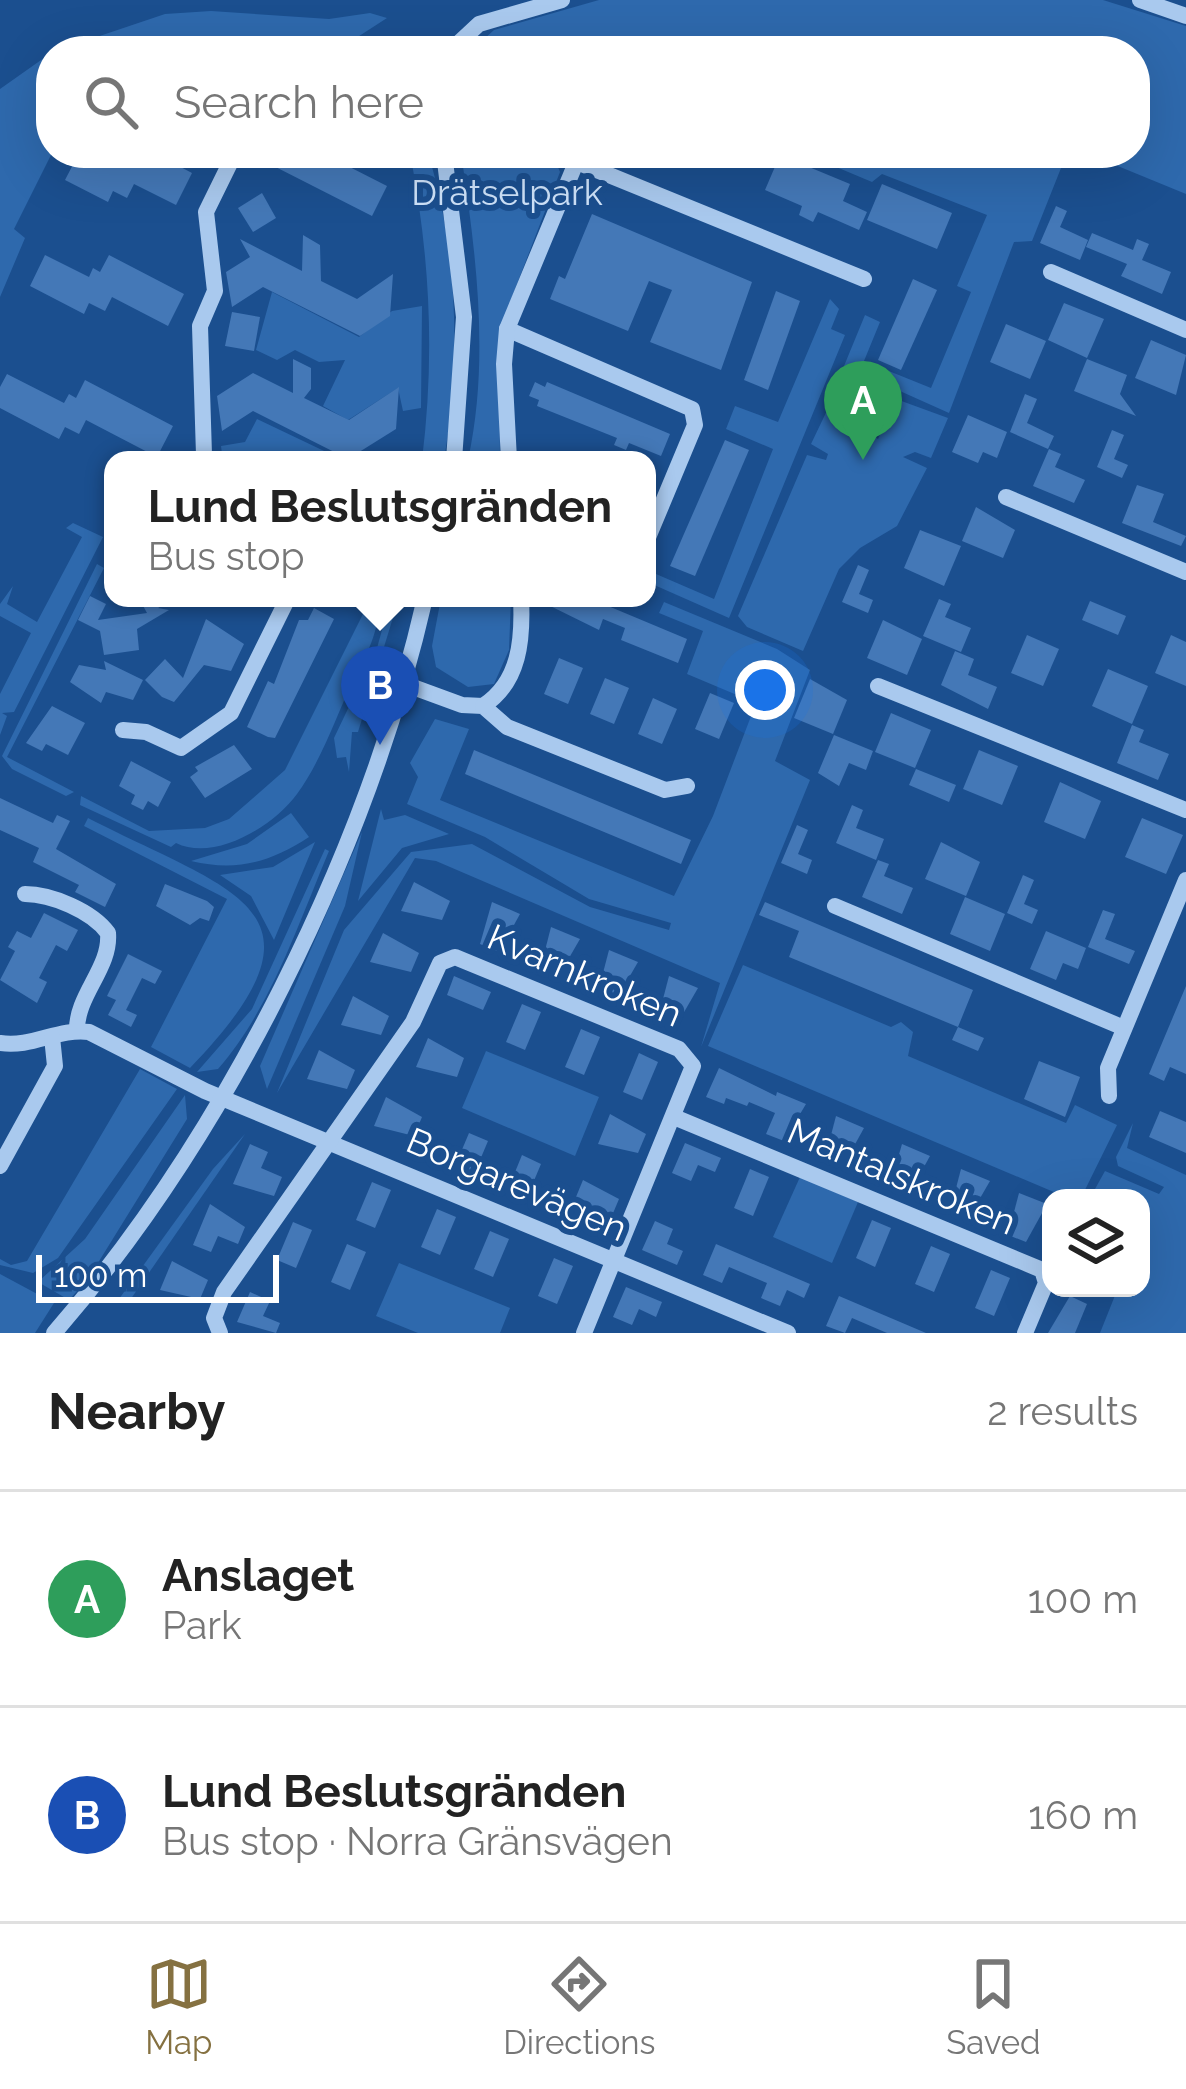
<!DOCTYPE html>
<meta charset="utf-8">
<style>
:root{--surface:#fff;--page:#f6f6f6;--text:#222;--muted:#767676;--line:#e0e0e0;--accent:#857141}
body{margin:0;font-family:Raleway,sans-serif;background:var(--page);color:var(--text)}
.controls{position:absolute;right:36px;bottom:36px;display:grid;overflow:hidden;border-radius:24px;box-shadow:0 12px 48px #0002}
.controls button{width:108px;height:108px;display:grid;place-items:center;padding:0;border:0;border-bottom:3px solid var(--line);background:var(--surface);color:var(--text);font:60px sans-serif}
.scale{position:absolute;left:36px;bottom:30px;width:243px;box-sizing:border-box;padding-left:12px;border:6px solid #fff;border-top:0;font-size:33px;line-height:42px;white-space:nowrap;color:#fff;-webkit-text-stroke:9px #1b4f8f;paint-order:stroke}
.you{position:absolute;left:765px;top:690px;width:42px;height:42px;margin:-30px;border:9px solid #fff;border-radius:50%;background:#1a73e8;box-shadow:0 0 0 18px #1a73e833}
.badge{display:grid;place-items:center;width:78px;height:78px;border-radius:50%;background:var(--accent);color:#fff;font-size:39px;font-weight:700}
.pin{position:absolute;translate:-50% -99px;filter:drop-shadow(0 3px 6px #0008)}
.pin::after{content:'';position:absolute;top:63px;width:42px;height:36px;background:inherit;clip-path:polygon(0 0,100% 0,50% 100%)}
.popup{position:absolute;left:104px;top:451px;width:552px;height:156px;box-sizing:border-box;display:grid;place-content:center;border-radius:24px;background:var(--surface);filter:drop-shadow(0 3px 9px #0005);font-size:39px;white-space:nowrap;color:var(--muted)}
.popup b{font-size:45px;color:var(--text)}
.popup::after{content:'';position:absolute;left:50%;top:100%;margin-left:-24px;border:24px solid transparent;border-top-color:var(--surface)}
.list{margin:0;padding:0;list-style:none}
h2{display:flex;justify-content:space-between;align-items:center;height:156px;margin:0;padding:0 48px;font-size:51px}
h2 small{font-size:39px;font-weight:400;color:var(--muted)}
.list li{display:grid;grid-template-columns:78px 1fr auto;gap:36px;align-items:center;box-sizing:border-box;height:216px;padding:0 48px;border-top:3px solid var(--line)}
.list b{display:block;font-size:45px;white-space:nowrap}
.list p{margin:0;font-size:39px;white-space:nowrap;color:var(--muted)}
.list em{font-size:39px;font-style:normal;color:var(--muted)}
.icon{flex:none;width:66px;height:66px;fill:none;stroke:currentColor;stroke-width:2;stroke-linecap:round;stroke-linejoin:round}
.map{position:relative;flex:none;width:1186px;height:1333px;overflow:hidden}
.search{position:absolute;background:var(--surface);box-shadow:0 12px 48px #0002;left:36px;right:36px;top:36px;height:132px;display:flex;align-items:center;gap:30px;box-sizing:border-box;padding:0 42px;border-radius:48px;color:var(--muted);font-size:45px}
.sheet{height:588px;background:var(--surface)}
nav{display:flex;justify-content:space-around;align-items:center;box-sizing:border-box;height:168px;border-top:3px solid var(--line);background:var(--surface);font-size:33px;color:var(--muted)}
nav a{display:grid;justify-items:center;gap:6px}
nav .on{color:var(--accent)}
.map>svg:first-child{display:block}
.green{fill:#2e69ad}
.building{fill:#4478b7}
.lines{fill:none;stroke-linecap:round;stroke-linejoin:round}
.minor{stroke:#a9c9ee;stroke-width:16}
.labels{text-anchor:middle;stroke-width:12;stroke-linejoin:round;paint-order:stroke}
.park-label{font-size:36px;fill:#cfe3fa;stroke:#1b4f8f}
.street-label{font-size:36px;fill:#fff;stroke:#1b4f8f}
</style>
<div class="map">
<svg width="1186" height="1333" viewBox="0 0 1186 1333">
<rect width="100%" height="100%" fill="#1b4f8f"/>
<g class="green">
<path d="M599 0H1103L1186 26V194L1086 153H1135V51H471L494 30Z"/>
<path d="M211 11 329 19 370 13 387 18 336 51H55L165 14Z"/>
<path d="M51 53 52 153 14 229 25 238 0 297V89Z"/>
<path d="M410 153H428C458 252 461 359 444 460H422C435 356 430 256 410 153Z"/>
<path d="M461 153H552L560 172 499 331 500 460H468C490 360 476 253 461 153Z"/>
<path d="M803 153H1067L1032 241 1014 242 949 413 844 366 865 315 880 322 864 361 931 388 971 292 957 286 987 215 882 174 872 182Z"/>
<path d="M272 292 359 337 392 311 422 306 421 408 403 411 398 388 348 420 323 406 345 360 319 362 295 350 277 360 256 350Z"/>
<path d="M830 299 839 309 831 329 845 335 729 618 652 584 656 574 714 599 773 449 726 429 735 406 778 422Z"/>
<path d="M844 375 886 393 872 435 878 439 896 399 948 418 931 458 915 452 903 457 927 468 897 526 860 548 839 569 803 651 747 627 738 616 807 455 826 460 828 454 811 444Z"/>
<path d="M257 419 343 460H234L222 454 221 446 245 442Z"/>
<path d="M73 523 103 537 14 712 2 713 7 716 0 735V694L31 633 0 616V604L13 586 7 604 37 622 82 537 66 528Z"/>
<path d="M97 564 104 568 7 757 74 792 66 796 12 769 2 756Z"/>
<path d="M371 598H383C377 621 373 656 353 668L355 676C337 714 322 760 297 794 273 827 214 862 176 843L171 847 80 805 81 796 149 831 205 828 229 819 285 770Z"/>
<path d="M391 598H399L358 732H352L349 772 346 757 337 758 334 738 377 648Z"/>
<path d="M441 598H511L509 650 494 684 468 687 436 667 432 646Z"/>
<path d="M664 602 777 649 810 670 775 761 810 780 701 1047 720 983 436 861 415 858 277 1093 344 930 411 852 472 844 590 907 669 930 671 923 589 899 485 837 407 804 418 777 410 763 435 719 469 729 440 800 674 896 713 816 756 703 687 674 703 631 659 613Z"/>
<path d="M381 809 384 820 405 815 449 834 402 848 358 901Z"/>
<path d="M291 813 309 837C271 862 237 872 191 861L247 844Z"/>
<path d="M88 818C234 893 343 909 190 1068L151 1047 227 899 84 826Z"/>
<path d="M362 832 345 906 267 1089 260 1066Z"/>
<path d="M315 842 274 940 251 896 220 875 273 867Z"/>
<path d="M325 849 329 851C299 922 270 1010 218 1069L197 1072 252 1009Z"/>
<path d="M743 965 891 1027 901 1022 913 1032 908 1056 1066 1123 1075 1105 1117 1125 1081 1198H1068L708 1046Z"/>
<path d="M486 1051 599 1097 575 1156 462 1108Z"/>
<path d="M140 1069 177 1089 58 1258 33 1273 0 1265V1259L11 1265 27 1261Z"/>
<path d="M185 1095 187 1119 88 1279 69 1300 38 1282 85 1239Z"/>
<path d="M1133 1123 1127 1148 1186 1175V1333H1100L1118 1288H1141V1198H1090L1105 1171 1159 1194 1164 1187 1118 1166 1116 1157Z"/>
<path d="M245 1134 128 1303 119 1299 213 1169Z"/>
<path d="M800 1177 858 1202 832 1263 773 1237Z"/>
<path d="M399 1263 510 1308 500 1333H418L376 1316Z"/>
<path d="M0 1274 54 1303 35 1333H0Z"/>
</g>
<g class="building">
<path d="M79 153 111 163 115 154 154 153 192 173 176 205 134 184 127 198 113 191 108 202 65 180Z"/>
<path d="M248 153H332L330 157 387 186 372 216Z"/>
<path d="M780 155 850 184 843 201 867 212 859 230 818 212 813 222 799 215 802 206 765 190Z"/>
<path d="M882 184 952 213 937 249 867 220Z"/>
<path d="M262 193 276 218 253 232 238 208Z"/>
<path d="M1056 206 1067 211 1060 227 1088 240 1080 260 1040 243Z"/>
<path d="M592 214 752 282 721 370 650 342 672 290 649 281 628 331 550 299 559 276 565 279Z"/>
<path d="M1092 233 1133 250 1137 239 1149 244 1142 260 1171 272 1162 294 1121 276 1127 264 1086 247Z"/>
<path d="M303 235 320 245 321 281 357 299 393 274 390 316 360 336 263 287 232 307 226 272 250 257 240 239 302 271Z"/>
<path d="M45 255 89 277 93 268 100 272 109 255 184 294 168 326 112 297 105 311 89 303 84 314 30 286Z"/>
<path d="M913 279 937 290 901 370 878 360Z"/>
<path d="M776 291 800 301 768 390 744 380Z"/>
<path d="M1064 303 1104 319 1087 358 1048 340Z"/>
<path d="M232 312 260 317 254 351 225 346Z"/>
<path d="M1006 324 1046 341 1030 379 990 362Z"/>
<path d="M1151 340 1186 355 1176 395 1135 378Z"/>
<path d="M293 359 311 368V389L304 398 349 420 399 387 396 429 348 459 253 411 222 431 217 396 253 373 293 393Z"/>
<path d="M1087 359 1127 375 1120 394 1136 416 1074 391Z"/>
<path d="M7 374 64 403 69 394 76 398 85 380 173 426 157 457 86 420 79 434 65 427 59 439 0 408V387Z"/>
<path d="M535 382 545 387 547 382 670 434 661 456 629 443 626 450 614 445 617 438 537 406 539 400 529 396Z"/>
<path d="M1025 394 1037 399 1027 423 1054 436 1048 449 1010 432Z"/>
<path d="M968 415 1007 432 997 458 983 452 978 463 952 452Z"/>
<path d="M1112 430 1124 435 1114 459 1128 465 1122 478 1097 467Z"/>
<path d="M725 440 749 450 695 576 670 566Z"/>
<path d="M1049 449 1061 454 1055 467 1085 480 1074 503 1033 486Z"/>
<path d="M1137 485 1164 494 1153 522 1186 536 1181 546 1122 523Z"/>
<path d="M976 507 1015 530 1003 558 962 541Z"/>
<path d="M920 530 961 546 944 586 904 568Z"/>
<path d="M858 565 869 570 859 594 873 600 868 613 842 602Z"/>
<path d="M90 596 106 604 98 620 147 613 141 602 148 598H175L158 608 169 610 137 629 139 650 104 655 100 631 78 620Z"/>
<path d="M534 598H589L687 639 678 663 621 640 625 628 603 619 599 630Z"/>
<path d="M939 599 951 604 945 617 971 628 961 652 923 636Z"/>
<path d="M1090 601 1126 616 1118 635 1082 620Z"/>
<path d="M314 608 334 619 275 738 268 737 247 727 268 681 274 684 299 620H308Z"/>
<path d="M206 619 244 644 231 671 204 665 174 702 162 697 145 680 165 659 183 678Z"/>
<path d="M883 620 922 639 907 675 867 658Z"/>
<path d="M1027 635 1059 649 1043 686 1011 673Z"/>
<path d="M1171 635 1186 642V686L1155 673Z"/>
<path d="M955 651 974 659 968 675 997 687 988 709 941 685Z"/>
<path d="M559 658 583 668 568 704 544 694Z"/>
<path d="M104 661 143 680 133 700 106 692 101 703 70 682 79 665 106 670Z"/>
<path d="M1108 669 1148 686 1132 724 1092 706Z"/>
<path d="M605 678 629 688 614 724 590 714Z"/>
<path d="M810 679 847 700 833 734 794 718Z"/>
<path d="M710 693 734 703 719 739 695 729Z"/>
<path d="M653 698 677 709 662 744 638 734Z"/>
<path d="M52 706 85 723 68 755 46 744 42 751 26 743Z"/>
<path d="M891 713 931 730 915 768 875 752Z"/>
<path d="M1132 725 1144 730 1139 742 1169 754 1158 780 1117 763Z"/>
<path d="M834 735 873 751 866 770 849 763 839 786 818 773Z"/>
<path d="M234 745 252 769 205 798 190 777 198 771 195 767Z"/>
<path d="M474 750 691 840 681 864 465 774Z"/>
<path d="M979 750 1018 766 1002 805 963 789Z"/>
<path d="M131 761 171 782 158 807 148 801 143 810 131 804 135 795 119 786Z"/>
<path d="M916 769 956 785 949 802 909 785Z"/>
<path d="M1060 782 1101 801 1085 839 1044 822Z"/>
<path d="M0 798 53 823 57 815 70 821 56 849 116 884 105 907 75 892 79 885 33 862 39 848 0 830Z"/>
<path d="M852 805 863 810 856 828 884 839 876 860 836 843Z"/>
<path d="M1142 818 1183 835 1166 874 1125 857Z"/>
<path d="M797 825 808 830 798 854 812 860 807 874 781 863Z"/>
<path d="M941 842 980 862 966 896 925 879Z"/>
<path d="M878 860 889 864 884 876 913 888 902 914 862 897Z"/>
<path d="M1023 875 1034 880 1024 904 1038 910 1032 924 1007 913Z"/>
<path d="M414 882 450 901 442 920 401 911Z"/>
<path d="M165 884 207 901 214 907 209 921 200 918 190 925 156 906Z"/>
<path d="M965 897 1005 914 990 951 950 934Z"/>
<path d="M492 902 520 914 499 952 480 944Z"/>
<path d="M765 902 973 990 958 1027 984 1038 978 1051 952 1040 958 1027 789 957 799 931 759 915Z"/>
<path d="M1103 910 1115 914 1105 939 1135 951 1129 964 1088 947Z"/>
<path d="M44 913 78 930 67 951 56 945 39 978 47 982 37 1003 0 980 15 951 8 947 17 931 31 938Z"/>
<path d="M551 927 580 939 558 977 540 970Z"/>
<path d="M1046 931 1086 948 1078 969 1063 963 1056 980 1030 969Z"/>
<path d="M383 933 419 953 411 972 370 962Z"/>
<path d="M609 950 638 962 616 1000 598 992Z"/>
<path d="M128 954 162 971 155 984 142 978 126 1010 137 1015 131 1027 108 1015 116 1000 107 996Z"/>
<path d="M454 976 491 992 483 1010 447 995Z"/>
<path d="M669 976 698 988 676 1026 658 1018Z"/>
<path d="M1186 986V1074L1170 1067 1164 1081 1149 1074Z"/>
<path d="M353 996 389 1016 381 1035 341 1025Z"/>
<path d="M522 1004 541 1012 525 1050 506 1042Z"/>
<path d="M581 1029 600 1037 584 1075 565 1067Z"/>
<path d="M428 1038 464 1058 457 1077 416 1067Z"/>
<path d="M319 1050 355 1070 347 1089 307 1079Z"/>
<path d="M639 1053 658 1062 642 1100 623 1092Z"/>
<path d="M1039 1061 1080 1077 1065 1117 1024 1099Z"/>
<path d="M719 1068 776 1096 777 1092 806 1104 784 1141 766 1134 775 1113 749 1102 747 1106 726 1098 724 1104 706 1097Z"/>
<path d="M386 1097 422 1117 414 1136 374 1126Z"/>
<path d="M1160 1111 1186 1122V1153L1149 1137Z"/>
<path d="M610 1114 646 1134 638 1153 598 1144Z"/>
<path d="M836 1116 864 1128 843 1166 825 1158Z"/>
<path d="M469 1133 488 1141 472 1179 453 1171Z"/>
<path d="M685 1143 721 1158 715 1172 698 1165 691 1181 672 1173Z"/>
<path d="M250 1144 268 1152 261 1168 282 1177 274 1196 233 1184Z"/>
<path d="M902 1144 930 1156 909 1194 890 1186Z"/>
<path d="M522 1155 541 1164 525 1202 506 1194Z"/>
<path d="M750 1169 769 1177 753 1216 734 1208Z"/>
<path d="M961 1169 990 1181 968 1219 950 1211Z"/>
<path d="M583 1180 619 1199 611 1218 571 1209Z"/>
<path d="M372 1182 391 1190 375 1228 356 1220Z"/>
<path d="M1019 1193 1047 1204 1026 1242 1008 1235Z"/>
<path d="M210 1204 245 1227 238 1244 218 1236 211 1252 193 1245Z"/>
<path d="M437 1209 456 1217 440 1255 421 1247Z"/>
<path d="M872 1220 891 1228 875 1267 856 1258Z"/>
<path d="M655 1221 673 1229 667 1244 683 1251 677 1265 642 1250Z"/>
<path d="M293 1222 312 1230 296 1268 277 1260Z"/>
<path d="M490 1231 509 1239 493 1277 474 1269Z"/>
<path d="M347 1244 366 1252 350 1290 331 1282Z"/>
<path d="M716 1244 810 1284 804 1298 787 1290 780 1306 761 1298 767 1283 729 1267 722 1283 703 1275Z"/>
<path d="M931 1246 950 1254 934 1292 915 1284Z"/>
<path d="M554 1258 573 1266 557 1304 538 1296Z"/>
<path d="M172 1261 208 1280 200 1299 160 1290Z"/>
<path d="M991 1270 1010 1278 994 1316 975 1308Z"/>
<path d="M626 1287 662 1302 656 1317 639 1309 632 1325 613 1317Z"/>
<path d="M250 1292 270 1301 263 1316 280 1323 276 1333 237 1322Z"/>
<path d="M839 1296 926 1333H887L852 1318 845 1333 826 1326Z"/>
<path d="M1070 1296 1087 1304 1075 1333H1048Z"/>
</g>
<g class="lines">
<g class="minor">
<path d="M1140 0 1186 16"/>
<path d="M450 51 479 24 562 0"/>
<path d="M213 153 231 161"/>
<path d="M444 153 464 317 454 460"/>
<path d="M577 162 864 279"/>
<path d="M1051 272 1186 330"/>
<path d="M507 329 692 409 695 425 647 540"/>
<path d="M211 460 204 455 200 326 215 291 206 212 235 153"/>
<path d="M509 460 504 364 507 329 580 153"/>
<path d="M1006 497 1186 572"/>
<path d="M402 683 462 705 483 706 507 727 665 790 687 786"/>
<path d="M878 686 1186 810"/>
<path d="M483 706C520 682 523 639 521 598"/>
<path d="M123 730 146 732 181 748 231 713 288 598"/>
<path d="M25 894C51 894 92 911 108 933 111 968 76 995 77 1031"/>
<path d="M835 906 1124 1028"/>
<path d="M0 1043C32 1048 58 1028 89 1032L205 1091 788 1333"/>
<path d="M1109 1096 1108 1068 1186 880"/>
<path d="M674 1117 1042 1270 1046 1283 1025 1333"/>
<path d="M0 1166 55 1066 52 1037"/>
<path d="M54 1333C225 1137 367 852 425 598"/>
<path d="M220 1333 214 1318 224 1292 413 1022 440 963 455 957 679 1049 693 1066 584 1333"/>
</g>
</g>
<g class="labels">
<g class="park-label">
<text x="507" y="205">Drätselpark</text>
</g>
<g class="street-label">
<text transform="translate(585 975) rotate(23)" y="13">Kvarnkroken</text>
<text transform="translate(902 1176) rotate(23)" y="13">Mantalskroken</text>
<text transform="translate(517 1184) rotate(23)" y="13">Borgarevägen</text>
</g>
</g>
</svg>
<div class="controls">
<button><svg class="icon" aria-label="layers" viewBox="0 0 24 24"><path d="M12 4l9 5-9 5-9-5zM3 14l9 5 9-5"/></svg></button>
</div>
<div class="scale">100 m</div>
<div class="you"></div>
<div class="pin badge" style="left:863px;top:460px;background:#2e9e5b">A</div>
<div class="pin badge" style="left:380px;top:745px;background:#1a4fb4">B</div>
<div class="popup"><b>Lund Beslutsgränden</b>Bus stop</div>
<div class="search"><svg class="icon" aria-label="search" viewBox="0 0 24 24"><circle cx="10" cy="10" r="6"/><path d="M15 15l6 6"/></svg>Search here</div>
</div>
<section class="sheet">
<h2>Nearby<small>2 results</small></h2>
<ul class="list">
<li><span class="badge" style="background:#2e9e5b">A</span><div><b>Anslaget</b><p>Park</p></div><em>100 m</em></li>
<li><span class="badge" style="background:#1a4fb4">B</span><div><b>Lund Beslutsgränden</b><p>Bus stop · Norra Gränsvägen</p></div><em>160 m</em></li>
</ul>
</section>
<nav>
<a class="on"><svg class="icon" aria-label="map" viewBox="0 0 24 24"><path d="M3 6l6-2 6 2 6-2v14l-6 2-6-2-6 2zM9 4v14M15 6v14"/></svg>Map</a>
<a><svg class="icon" aria-label="directions" viewBox="0 0 24 24"><path d="M12 3l9 9-9 9-9-9zM9 14v-3h6M13 9l2 2-2 2"/></svg>Directions</a>
<a><svg class="icon" aria-label="saved" viewBox="0 0 24 24"><path d="M7 4h10v16l-5-4-5 4z"/></svg>Saved</a>
</nav>
